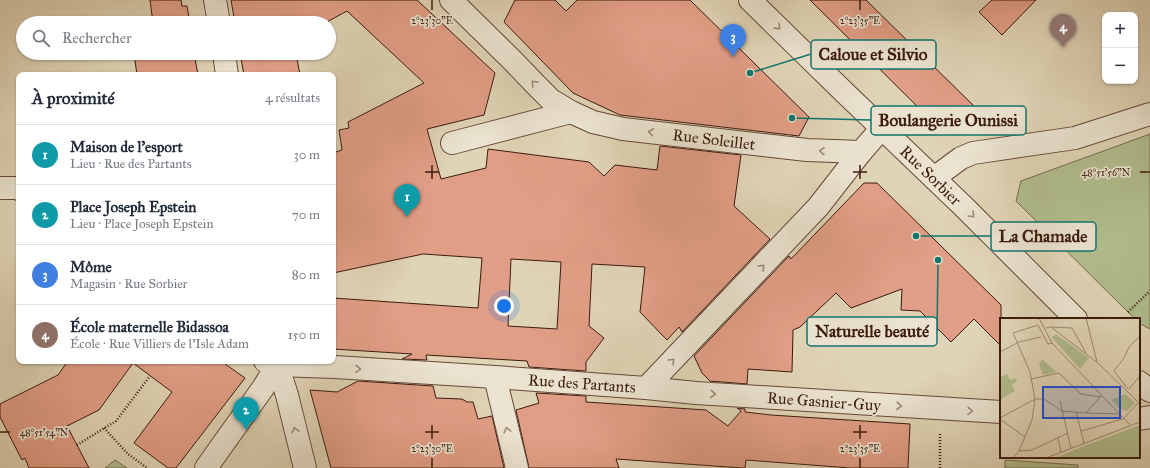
<!DOCTYPE html>
<html lang="fr">
<meta charset="utf-8">
<style>
:root{--surface:#fff;--page:#f6f6f7;--text:#1f2937;--muted:#747a83;--line:#e0e1e3;--accent:#8f2418}
body{margin:0;font-family:"IM FELL Great Primer",serif;background:var(--page);color:var(--text)}
.controls{position:absolute;right:12px;top:12px;display:grid;overflow:hidden;border-radius:8px;box-shadow:0 1px 3px #0004}
.controls button{width:36px;height:36px;display:grid;place-items:center;padding:0;border:0;border-bottom:1px solid var(--line);background:var(--surface);color:var(--text);font:20px sans-serif}
.you{position:absolute;left:504px;top:306px;width:14px;height:14px;margin:-10px;border:3px solid #fff;border-radius:50%;background:#1a73e8;box-shadow:0 0 0 6px #1a73e833}
.badge{display:grid;place-items:center;width:26px;height:26px;border-radius:50%;background:var(--accent);color:#fff;font-size:13px;font-weight:700}
.pin{position:absolute;translate:-50% -33px;filter:drop-shadow(0 1px 2px #0008)}
.pin::after{content:'';position:absolute;top:21px;width:14px;height:12px;background:inherit;clip-path:polygon(0 0,100% 0,50% 100%)}
.list{margin:0;padding:0;list-style:none}
h2{display:flex;justify-content:space-between;align-items:center;height:52px;margin:0;padding:0 16px;font-size:17px}
h2 small{font-size:13px;font-weight:400;color:var(--muted)}
.list li{display:grid;grid-template-columns:26px 1fr auto;gap:12px;align-items:center;box-sizing:border-box;height:60px;padding:0 16px;border-top:1px solid var(--line)}
.list b{display:block;font-size:15px;white-space:nowrap}
.list p{margin:0;font-size:13px;white-space:nowrap;color:var(--muted)}
.list em{font-size:13px;font-style:normal;color:var(--muted)}
.icon{flex:none;width:22px;height:22px;fill:none;stroke:currentColor;stroke-width:2;stroke-linecap:round;stroke-linejoin:round}
.map{position:relative;flex:none;width:1150px;height:468px;overflow:hidden}
.search{position:absolute;background:var(--surface);box-shadow:0 1px 3px #0004;left:16px;top:16px;width:320px;height:44px;display:flex;align-items:center;gap:10px;box-sizing:border-box;padding:0 14px;border-radius:22px;color:var(--muted);font-size:15px}
.panel{position:absolute;background:var(--surface);box-shadow:0 1px 3px #0004;left:16px;top:72px;width:320px;height:292px;border-radius:8px}
.map>svg:first-child{display:block}
.green{fill:#b1bd8e;stroke:#766c4e}
.building{fill:#e19e86;stroke:#3c1b0d;fill-rule:evenodd}
.lines{fill:none;stroke-linecap:round;stroke-linejoin:round}
.minor-casing{stroke:#654937;stroke-width:24}
.path{stroke:#3c1b0d;stroke-width:2.5;stroke-dasharray:1 2;stroke-linecap:butt}
.minor{stroke:#ebe3d0;stroke-width:22}
.oneway{stroke:#9c8978}
.ticks{fill:none;stroke:#3c1b0d;stroke-width:1.5}
.labels{text-anchor:middle;stroke-width:3.5;stroke-linejoin:round;paint-order:stroke}
.street-label{font-size:16px;fill:#3c1b0d;stroke:#ebe3d0}
.inset-road{fill:none;stroke:#9e8a72;stroke-width:1}
.view{fill:#1d4ed8;fill-opacity:0.15;stroke:#1d4ed8;stroke-width:2}
.inset-edge{fill:none;stroke:#3c1b0d;stroke-width:2}
.ticks-label{font-size:10px;text-anchor:middle;fill:#3c1b0d;stroke:#ebe3d0;stroke-width:3.5;stroke-linejoin:round;paint-order:stroke}
.leader{fill:none;stroke:#0f766e;stroke-width:1.5}
.callout-dot{fill:#0f766e;stroke:#ebe3d0;stroke-width:1.5}
.callout{fill:#ebe3d0;stroke:#0f766e;stroke-width:1.5}
.callout-label{font-size:17px;text-anchor:middle;font-weight:bold;fill:#3c1b0d}
</style>
<div class="map">
<svg width="1150" height="468" viewBox="0 0 1150 468">
<rect width="100%" height="100%" fill="#e0d4b6"/>
<filter id="stains"><feTurbulence type="fractalNoise" baseFrequency=".005" numOctaves="4"/><feColorMatrix values="0 0 0 0 .2 0 0 0 0 .09 0 0 0 0 .02 0 0 0 .5 -.17"/></filter>
<radialGradient id="worn" r=".72"><stop offset=".6" stop-color="#630" stop-opacity="0"/><stop offset="1" stop-color="#630" stop-opacity=".3"/></radialGradient>
<g class="green">
<path d="M1150 134V329L1139 323V319H1135L1016 201 1021 181Z"/>
<path d="M115 460 127 468H105Z"/>
<path d="M1005 460 1078 465V468H1005Z"/>
</g>
<g class="building">
<path d="M150 0H181L182 6H187L190 23H153Z"/>
<path d="M231 0H417L495 73 484 115 427 129 441 179 486 168 488 149 589 162 604 176 615 165 657 170 660 146 741 155 734 206 770 239 682 332 679 327 667 340 640 312 645 267 592 264 589 326 604 338 586 362V371L529 367 527 361 426 355 427 360 402 359 412 354 333 349V298L478 308 482 258 423 254 333 273V153L342 150 339 130 349 128 348 122 424 83 347 11 325 23H235ZM511 259 561 262 557 329 508 326Z"/>
<path d="M515 0H555L566 11 577 0H690L809 117 799 136 620 115 573 93 504 22Z"/>
<path d="M810 0H866L976 108 970 131 945 134Z"/>
<path d="M992 0H1036L1002 35 979 12Z"/>
<path d="M134 53H194L198 75H137Z"/>
<path d="M240 53H296L300 75H244Z"/>
<path d="M864 183H877L1001 305V346L974 319 951 342 920 311 901 310 902 289 851 308 836 293 800 327 793 330 792 372 748 369 747 384 710 381 702 373 694 356 789 256 791 259Z"/>
<path d="M68 361H221L245 378 176 468H168L134 443 172 392 133 363 99 410 67 426 89 468H29L25 458 22 460 0 417V404L58 375Z"/>
<path d="M358 381 433 386 436 398 462 399 467 402H473L478 419 492 416 504 468H331L310 390 337 392Z"/>
<path d="M536 393 586 396V402L706 410 728 426 741 411 737 408 745 409V412L771 415 910 424 908 468H850L746 460 745 468H742L616 459 619 468H529L516 410 539 403Z"/>
</g>
<g class="lines">
<g class="minor-casing">
<g id="minor">
<path d="M215 0 219 23"/>
<path d="M451 0 514 62 536 85 551 100 571 112 593 122 623 129 807 150 861 152"/>
<path d="M750 0 845 93 963 206 1076 319"/>
<path d="M224 53 227 75"/>
<path d="M452 143 571 112"/>
<path d="M934 178 961 158 973 153 1075 138 1150 114"/>
<path d="M0 188H16L19 189"/>
<path d="M265 361 277 365 335 367 495 377 646 388 818 207 861 152 882 128"/>
<path d="M276 361 287 395 305 468"/>
<path d="M495 377 517 468"/>
<path d="M1139 382 1150 391"/>
<path d="M646 388 696 393 1001 412"/>
<path d="M1139 419 1150 417"/>
<path d="M206 468 263 388 277 365"/>
</g>
</g>
<g class="path">
<path d="M1128 312 1150 291"/>
<path d="M104 428 128 454 147 468"/>
<path d="M940 434V468"/>
<path d="M77 445 116 421 150 376"/>
</g>
<use href="#minor" class="minor"/>
</g>
<defs><path id="oneway-chevron" d="M-2-3.5L2.5 0L-2 3.5" fill="none" stroke-width="1.6" stroke-linecap="round" stroke-linejoin="round"/></defs>
<g class="oneway">
<use href="#oneway-chevron" transform="translate(778 27) rotate(44)"/>
<use href="#oneway-chevron" transform="translate(534 83) rotate(-133)"/>
<use href="#oneway-chevron" transform="translate(651 132) rotate(-173)"/>
<use href="#oneway-chevron" transform="translate(822 151) rotate(-178)"/>
<use href="#oneway-chevron" transform="translate(972 215) rotate(45)"/>
<use href="#oneway-chevron" transform="translate(762 267) rotate(-46)"/>
<use href="#oneway-chevron" transform="translate(672 361) rotate(-46)"/>
<use href="#oneway-chevron" transform="translate(358 369) rotate(3)"/>
<use href="#oneway-chevron" transform="translate(713 394) rotate(4)"/>
<use href="#oneway-chevron" transform="translate(899 406) rotate(4)"/>
<use href="#oneway-chevron" transform="translate(970 411) rotate(3)"/>
<use href="#oneway-chevron" transform="translate(295 430) rotate(-104)"/>
<use href="#oneway-chevron" transform="translate(507 430) rotate(-104)"/>
</g>
<path class="ticks" d="M432 0V10M860 0V10M432 165V179M860 165V179M425 172H439M853 172H867M1140 172H1150M432 425V439M860 425V439M0 432H10M425 432H439M853 432H867M432 458V468M860 458V468"/>
<g class="labels">
<g class="street-label">
<text transform="translate(714 139) rotate(7)" y="6">Rue Soleillet</text>
<text transform="translate(931 175) rotate(44)" y="6">Rue Sorbier</text>
<text transform="translate(582 383) rotate(4)" y="6">Rue des Partants</text>
<text transform="translate(824 401) rotate(4)" y="6">Rue Gasnier-Guy</text>
</g>
</g>
<g transform="translate(1000 318)">
<rect width="140" height="140" fill="#e0d4b6"/>
<path d="M56 16 89 40 80 51 54 22 52 19ZM42 42H43L57 54 43 57 39 46ZM7 56 10 62 16 60 17 64 12 66 15 73 0 82V59ZM125 76 135 85 127 93 119 90 111 82ZM140 107V140H55L87 127Z" fill="#b1bd8e"/>
<path class="inset-road" d="M39 0 52 25 130 107M86 0 97 44M51 9 72 10 86 35M46 10 51 9 99 46 140 86M0 34 19 24 41 19M31 61 59 55 81 76 101 79M128 71 114 53 124 40 129 29 140 18M129 71 140 58M60 83 71 130M76 94 84 125M86 95 121 96M0 100 35 81H44L62 93 86 95 102 77M0 101 25 119M81 113 123 101 140 83M58 120 61 134M19 133 32 132 68 115M13 140 19 133 32 102 35 81 30 54 13 15 38 7 48 26 52 25M46 140 140 104"/>
<path class="view" d="M43 69H120V100H43Z"/>
<rect width="140" height="140" class="inset-edge"/>
</g>
<g class="ticks-label">
<text x="432" y="24">2°23'30"E</text>
<text x="860" y="24">2°23'35"E</text>
<text x="1106" y="176">48°51'56"N</text>
<text x="44" y="436">48°51'54"N</text>
<text x="432" y="452">2°23'30"E</text>
<text x="860" y="452">2°23'35"E</text>
</g>
<path class="leader" d="M750 73L811 54M792 118L871 120M916 236L991 236M938 260L937 332"/>
<g class="callout-dot">
<circle cx="750" cy="73" r="4"/>
<circle cx="792" cy="118" r="4"/>
<circle cx="916" cy="236" r="4"/>
<circle cx="938" cy="260" r="4"/>
</g>
<g class="callout">
<rect x="811" y="40" width="125" height="29" rx="4"/>
<rect x="871" y="106" width="155" height="29" rx="4"/>
<rect x="991" y="222" width="105" height="29" rx="4"/>
<rect x="807" y="317" width="130" height="29" rx="4"/>
</g>
<g class="callout-label">
<text x="873" y="60">Caloue et Silvio</text>
<text x="948" y="126">Boulangerie Ounissi</text>
<text x="1043" y="242">La Chamade</text>
<text x="872" y="337">Naturelle beauté</text>
</g>
<rect width="100%" height="100%" filter="url(#stains)"/>
<rect width="100%" height="100%" fill="url(#worn)"/>
</svg>
<div class="controls">
<button>+</button>
<button>−</button>
</div>
<div class="you"></div>
<div class="pin badge" style="left:407px;top:217px;background:#0f9aa8">1</div>
<div class="pin badge" style="left:246px;top:430px;background:#0f9aa8">2</div>
<div class="pin badge" style="left:733px;top:57px;background:#3f7fe0">3</div>
<div class="pin badge" style="left:1063px;top:47px;background:#8d6e63">4</div>
<div class="search"><svg class="icon" aria-label="search" viewBox="0 0 24 24"><circle cx="10" cy="10" r="6"/><path d="M15 15l6 6"/></svg>Rechercher</div>
<section class="panel">
<h2>À proximité<small>4 résultats</small></h2>
<ul class="list">
<li><span class="badge" style="background:#0f9aa8">1</span><div><b>Maison de l'esport</b><p>Lieu · Rue des Partants</p></div><em>30 m</em></li>
<li><span class="badge" style="background:#0f9aa8">2</span><div><b>Place Joseph Epstein</b><p>Lieu · Place Joseph Epstein</p></div><em>70 m</em></li>
<li><span class="badge" style="background:#3f7fe0">3</span><div><b>Môme</b><p>Magasin · Rue Sorbier</p></div><em>80 m</em></li>
<li><span class="badge" style="background:#8d6e63">4</span><div><b>École maternelle Bidassoa</b><p>École · Rue Villiers de l'Isle Adam</p></div><em>150 m</em></li>
</ul>
</section>
</div>
